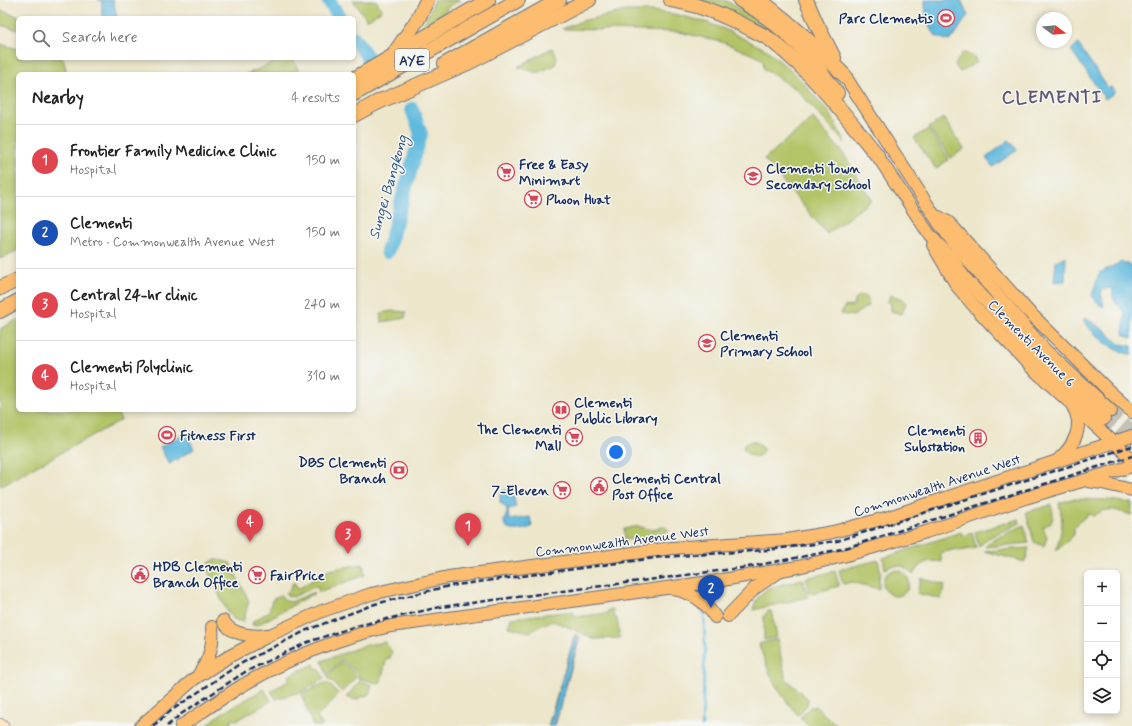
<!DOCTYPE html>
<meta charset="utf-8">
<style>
:root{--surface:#fff;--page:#f6f6f6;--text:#222;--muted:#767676;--line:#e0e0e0;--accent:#1a73e8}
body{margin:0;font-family:Mynerve,sans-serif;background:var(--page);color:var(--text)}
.controls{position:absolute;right:12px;bottom:12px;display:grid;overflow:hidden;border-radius:6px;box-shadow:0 2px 6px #0003}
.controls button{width:36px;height:36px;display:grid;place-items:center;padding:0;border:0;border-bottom:1px solid var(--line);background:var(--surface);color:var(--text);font:20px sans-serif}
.compass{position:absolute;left:1036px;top:12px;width:36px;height:36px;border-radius:50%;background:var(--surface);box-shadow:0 2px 6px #0003;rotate:106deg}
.you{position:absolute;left:616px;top:452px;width:14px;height:14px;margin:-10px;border:3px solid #fff;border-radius:50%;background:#1a73e8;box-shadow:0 0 0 6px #1a73e833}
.badge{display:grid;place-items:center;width:26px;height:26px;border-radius:50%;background:var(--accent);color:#fff;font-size:13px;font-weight:700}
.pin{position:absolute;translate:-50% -33px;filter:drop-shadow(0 1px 2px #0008)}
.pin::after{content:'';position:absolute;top:21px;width:14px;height:12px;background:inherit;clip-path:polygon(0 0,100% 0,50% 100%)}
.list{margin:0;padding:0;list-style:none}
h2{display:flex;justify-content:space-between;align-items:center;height:52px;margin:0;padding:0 16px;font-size:17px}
h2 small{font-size:13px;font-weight:400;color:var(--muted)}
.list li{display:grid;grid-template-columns:26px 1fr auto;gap:12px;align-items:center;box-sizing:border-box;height:72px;padding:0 16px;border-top:1px solid var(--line)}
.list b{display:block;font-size:15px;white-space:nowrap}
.list p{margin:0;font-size:13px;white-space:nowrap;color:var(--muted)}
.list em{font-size:13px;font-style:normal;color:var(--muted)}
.icon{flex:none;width:22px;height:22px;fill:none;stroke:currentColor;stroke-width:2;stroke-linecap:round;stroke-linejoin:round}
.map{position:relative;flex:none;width:1132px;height:726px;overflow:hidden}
.search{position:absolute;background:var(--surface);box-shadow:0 2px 6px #0003;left:16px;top:16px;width:340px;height:44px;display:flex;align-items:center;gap:10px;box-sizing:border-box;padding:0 14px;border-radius:6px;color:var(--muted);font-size:15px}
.panel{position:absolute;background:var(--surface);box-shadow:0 2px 6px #0003;left:16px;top:72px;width:340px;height:340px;border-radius:6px}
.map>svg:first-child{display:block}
.green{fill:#b3c467;stroke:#677a62}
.water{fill:#60bade;stroke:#3e749e}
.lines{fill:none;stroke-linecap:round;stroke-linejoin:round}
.stream{stroke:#60bade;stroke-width:2.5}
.river{stroke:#60bade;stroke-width:14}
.primary-tunnel{stroke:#c2c1b5;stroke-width:12;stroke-dasharray:12 6;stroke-linecap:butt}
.secondary-casing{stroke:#646f84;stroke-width:12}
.primary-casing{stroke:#646f84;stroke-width:14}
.highway-casing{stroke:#646f84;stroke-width:16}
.secondary{stroke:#fee5c5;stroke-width:11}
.primary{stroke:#fcbd6f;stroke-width:12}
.highway{stroke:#fcbd6f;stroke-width:14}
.rail{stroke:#1b2f5e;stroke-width:2.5;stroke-dasharray:6 3;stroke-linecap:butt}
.labels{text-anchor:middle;stroke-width:3;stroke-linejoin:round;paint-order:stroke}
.shield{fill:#f6f6f2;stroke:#5d6b8a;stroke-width:1}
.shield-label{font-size:13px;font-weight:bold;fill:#1b2f5e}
.poi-label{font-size:14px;font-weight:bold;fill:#1b2f5e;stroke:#f6f6f2;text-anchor:start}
.street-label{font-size:14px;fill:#1b2f5e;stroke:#f6f6f2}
.water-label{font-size:15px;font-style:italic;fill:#305984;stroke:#f6f6f2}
.district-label{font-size:18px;font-weight:bold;letter-spacing:1px;fill:#605b73;stroke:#f6f6f2}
</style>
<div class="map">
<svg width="1132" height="726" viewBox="0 0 1132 726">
<rect width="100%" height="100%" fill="#f6f6f2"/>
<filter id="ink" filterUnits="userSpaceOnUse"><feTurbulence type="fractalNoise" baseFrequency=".025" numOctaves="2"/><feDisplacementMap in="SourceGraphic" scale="8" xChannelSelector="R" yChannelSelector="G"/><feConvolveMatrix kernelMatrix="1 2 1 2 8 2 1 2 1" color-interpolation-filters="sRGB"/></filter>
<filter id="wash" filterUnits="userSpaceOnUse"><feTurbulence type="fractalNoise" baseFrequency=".012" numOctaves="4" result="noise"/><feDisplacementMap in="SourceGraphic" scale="16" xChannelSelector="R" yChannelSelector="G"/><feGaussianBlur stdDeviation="0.9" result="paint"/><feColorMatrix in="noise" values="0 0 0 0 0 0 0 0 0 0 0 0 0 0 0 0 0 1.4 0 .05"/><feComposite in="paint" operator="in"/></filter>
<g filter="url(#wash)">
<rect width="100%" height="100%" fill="#ece6cb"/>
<g class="green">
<path d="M353 0H376L382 10 367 20Z"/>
<path d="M434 0H460L446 8 447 10 419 31 426 20Z"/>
<path d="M696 0H725L752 17 774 35Z"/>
<path d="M0 10 22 18H18V30L0 25Z"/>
<path d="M626 11H653L678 15 705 22 724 29 767 50 797 76 831 115 845 143 796 89 764 69 763 60 754 55 722 42 679 32 562 29 582 21Z"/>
<path d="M0 44 18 49V58H63L67 74H18V250L0 259Z"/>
<path d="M552 48 557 57 555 65 537 73 518 67Z"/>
<path d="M963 52 974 57 977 62 960 72 955 65Z"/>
<path d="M285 58H293L299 72 295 74H246Z"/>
<path d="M813 118 843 153 872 200 827 234 764 159Z"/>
<path d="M943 118 964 149 951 158 929 128Z"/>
<path d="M928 129 949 159 936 169 914 138Z"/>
<path d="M860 295 868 298V303L869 305 853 316 841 314 844 307 853 306 854 301Z"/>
<path d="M890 295 903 299 906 303 902 314 891 311V303L888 302Z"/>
<path d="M392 311 406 312 405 318 382 322 381 313Z"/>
<path d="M18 319V410H116L121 420 0 486V329Z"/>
<path d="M751 441C757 442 760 444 763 450 760 460 749 457 743 450L744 445Z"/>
<path d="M1072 499 1109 500 1131 503H1132V515C1117 511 1108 505 1094 516L1088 514 1074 527V535L1056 551C1062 529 1064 525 1059 503Z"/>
<path d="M1051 505C1054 517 1055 522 1043 527L1047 537 1044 546 1034 542 1026 512Z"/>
<path d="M1019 519 1020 523 988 538 979 547 975 532Z"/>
<path d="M1024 525 1029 543 985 547 991 541Z"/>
<path d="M663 526 669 530 661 535 625 540 624 529C629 528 636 526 641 527 649 529 655 532 663 526Z"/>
<path d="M961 532 963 536 972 533 976 548 958 551 957 549 940 553 942 562C929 559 919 563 913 575 906 565 895 563 885 569L883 558Z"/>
<path d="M1029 548 1025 562 984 551Z"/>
<path d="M216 559 230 563 249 601 243 622C240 621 237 621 234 619 223 610 213 578 206 565Z"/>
<path d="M878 560 881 573 879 578V589L852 582 843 584 839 570Z"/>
<path d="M363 564 365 575 319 592 317 586 293 597 288 596 286 593 290 590 292 584 294 582 298 589 329 570Z"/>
<circle cx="896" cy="583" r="13"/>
<path d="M835 571 839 586 810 594 806 578Z"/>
<path d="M921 578 945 585 941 599 917 593Z"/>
<path d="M803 579 808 597 753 610C755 600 760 593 769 588Z"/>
<path d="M314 592 315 593 257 625H252L253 621 269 612 272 600 281 595 284 600 291 602Z"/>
<path d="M613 609 614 618H617L620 638 593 639 566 626 552 621 544 624 529 632 509 627 512 618 573 611 574 617 608 613V610Z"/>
<path d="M768 611H771L777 637 764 640V616Z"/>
<path d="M575 634 580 637 555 726H548Z"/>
<path d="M777 639 786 679 809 700 807 702 808 704 798 715C776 690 769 675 759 644Z"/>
<path d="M385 642 392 652 390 658H387L380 684 358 678 359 675 342 659 327 675 322 661 366 645Z"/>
<path d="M342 661 357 676 342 692 327 677Z"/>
<path d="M314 664 316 669 319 668 324 679 303 691 276 699 271 691 290 680 288 676Z"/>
<path d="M360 681 372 685 369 694 356 700 346 697Z"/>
<path d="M327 682 339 694 317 717 323 726H313L301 694Z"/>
<path d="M264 689 271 701 237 720 232 719 230 726H207L219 715Z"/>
<path d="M811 706 813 708 815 706 837 726H809L800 718Z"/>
</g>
<g class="water">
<path d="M98 0H113L117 18H102V1Z"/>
<path d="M925 0H961L968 15 955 35 949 41 936 36 926 21Z"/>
<path d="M1078 44 1108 88 1111 87 1115 92 1105 99 1071 50Z"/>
<path d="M1009 140 1017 150 993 167 986 158Z"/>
<path d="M1066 256 1065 281 1054 282 1056 261Z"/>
<path d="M1121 262 1132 266V338L1123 334 1125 314 1113 298V288L1103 289 1101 293 1104 306 1102 307 1092 296 1099 273Z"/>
<path d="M1085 318 1106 331 1119 344 1132 346V355C1111 350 1096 337 1083 320Z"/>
<path d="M186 433 194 449 169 464 160 447Z"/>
<path d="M512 489 516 507 508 509 509 520 530 517 532 527C524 529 505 535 504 522 504 518 508 514 507 509 506 506 502 505 500 502V495L503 491Z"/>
<path d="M575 636 579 638 554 726H549Z"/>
</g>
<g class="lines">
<path class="stream" d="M699 607 704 613 705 647 702 726"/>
<g class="river">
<path d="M328 0 340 18"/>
<path d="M354 38 371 62"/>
<path d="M387 252 421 134 412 109"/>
</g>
</g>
</g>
<g filter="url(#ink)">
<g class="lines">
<g class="primary-tunnel">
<path d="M1111 411 1132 430"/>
<path d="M1104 419 1132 445"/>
</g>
<g class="secondary-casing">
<path id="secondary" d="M0 724 3 726"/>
</g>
<g class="primary-casing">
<g id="primary">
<path d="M845 76 939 223 958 249 1045 350 1111 411"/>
<path d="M877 155 929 234 951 258 964 277 1037 357 1074 392 1104 419"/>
<path d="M939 217 948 222 952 226 1027 310 1109 391 1132 412"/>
<path d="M933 245 957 286 974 306 1030 366 1132 459"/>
<path d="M1059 459C1074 446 1085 425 1073 407"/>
<path d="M1088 481 1102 483 1132 490"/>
<path d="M673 589C692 593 705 601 715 617"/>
<path d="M728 616 755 588 779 572"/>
<path d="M223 621C225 623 227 626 229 628 238 635 256 637 267 635"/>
<path d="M199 674C209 660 214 644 212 627"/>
<path d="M141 726 194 679 228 657 272 634 322 611 371 594 448 577 672 548 787 540 833 532 889 517 1132 436"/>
<path d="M181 726C202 712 222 698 243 685 288 659 340 637 391 626L717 581 798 567 843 556 926 532 1025 498 1132 466"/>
</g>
</g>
<g class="highway-casing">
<g id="highway">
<path d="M671 0C699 4 726 16 751 29 758 33 766 36 772 41 813 73 845 115 877 155"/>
<path d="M740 0C766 15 792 36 811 59 820 70 828 82 837 93"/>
<path d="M760 0C790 23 818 48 845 76"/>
<path d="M806 0 817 25 834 58"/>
<path d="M396 51 418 19 427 0"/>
<path d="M445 64 559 0"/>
<path d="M354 79 488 0"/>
<path d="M354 94 518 0"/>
<path d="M374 104 470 62 589 0"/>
<path d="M354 115 382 100"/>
<path d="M0 288 18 280"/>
<path d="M0 311 18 301"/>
</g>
</g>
<use href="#secondary" class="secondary"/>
<use href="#primary" class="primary"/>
<use href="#highway" class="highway"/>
<g class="rail">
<path d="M153 726 172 710 238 665 307 630 375 604 449 586 662 557 767 550 837 541 1132 446"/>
<path d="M167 726 181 714 245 672 308 642 356 626 440 607 748 567 842 549 1132 456"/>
</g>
</g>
</g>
<defs>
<g id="stadium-ring" transform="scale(0.9)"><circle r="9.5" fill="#f6f6f2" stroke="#d1495b" stroke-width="1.5"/><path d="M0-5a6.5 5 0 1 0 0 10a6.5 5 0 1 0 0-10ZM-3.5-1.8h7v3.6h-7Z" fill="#d1495b"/></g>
<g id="supermarket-ring" transform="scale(0.9)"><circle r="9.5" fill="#f6f6f2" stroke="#d1495b" stroke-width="1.5"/><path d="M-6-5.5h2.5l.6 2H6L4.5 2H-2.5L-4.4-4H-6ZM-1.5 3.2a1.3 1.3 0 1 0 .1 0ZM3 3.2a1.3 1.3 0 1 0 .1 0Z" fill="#d1495b"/></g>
<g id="school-ring" transform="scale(0.9)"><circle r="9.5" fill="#f6f6f2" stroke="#d1495b" stroke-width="1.5"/><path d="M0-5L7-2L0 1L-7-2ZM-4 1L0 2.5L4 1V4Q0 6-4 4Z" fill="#d1495b"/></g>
<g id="library-ring" transform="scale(0.9)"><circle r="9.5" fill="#f6f6f2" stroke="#d1495b" stroke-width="1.5"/><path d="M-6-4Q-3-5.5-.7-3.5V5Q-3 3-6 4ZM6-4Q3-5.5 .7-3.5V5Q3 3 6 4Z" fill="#d1495b"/></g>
<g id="building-ring" transform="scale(0.9)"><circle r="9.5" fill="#f6f6f2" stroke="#d1495b" stroke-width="1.5"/><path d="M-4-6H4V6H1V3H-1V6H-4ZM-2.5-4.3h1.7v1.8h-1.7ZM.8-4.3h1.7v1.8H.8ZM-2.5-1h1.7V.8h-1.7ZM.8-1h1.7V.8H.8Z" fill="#d1495b"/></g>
<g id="bank-ring" transform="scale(0.9)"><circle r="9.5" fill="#f6f6f2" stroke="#d1495b" stroke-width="1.5"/><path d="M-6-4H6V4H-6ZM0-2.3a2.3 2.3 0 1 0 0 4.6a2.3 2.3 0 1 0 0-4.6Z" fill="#d1495b"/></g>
<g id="civic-ring" transform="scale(0.9)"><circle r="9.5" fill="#f6f6f2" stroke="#d1495b" stroke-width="1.5"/><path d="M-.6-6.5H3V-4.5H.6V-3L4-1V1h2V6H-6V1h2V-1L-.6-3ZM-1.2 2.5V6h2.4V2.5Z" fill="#d1495b"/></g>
</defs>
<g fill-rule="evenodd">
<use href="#stadium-ring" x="946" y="18"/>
<use href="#supermarket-ring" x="506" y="172"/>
<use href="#school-ring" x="753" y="176"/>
<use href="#supermarket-ring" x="533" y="199"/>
<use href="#school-ring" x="707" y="343"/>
<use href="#library-ring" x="561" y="410"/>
<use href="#stadium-ring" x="167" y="435"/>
<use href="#supermarket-ring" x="574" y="437"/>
<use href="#building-ring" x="978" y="438"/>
<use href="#bank-ring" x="399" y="470"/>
<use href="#civic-ring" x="599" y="486"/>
<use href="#supermarket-ring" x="562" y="490"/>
<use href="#civic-ring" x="140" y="574"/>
<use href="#supermarket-ring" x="257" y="575"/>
</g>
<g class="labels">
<rect class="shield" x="395" y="49" width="34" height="22" rx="3"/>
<g class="shield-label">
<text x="412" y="65">AYE</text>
</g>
<g class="poi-label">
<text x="933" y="23" text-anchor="end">Parc Clementis</text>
<text x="519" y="169">Free &amp; Easy<tspan x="519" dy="16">Minimart</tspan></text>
<text x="766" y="173">Clementi Town<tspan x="766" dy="16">Secondary School</tspan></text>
<text x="546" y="204">Phoon Huat</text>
<text x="720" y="340">Clementi<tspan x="720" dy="16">Primary School</tspan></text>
<text x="574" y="407">Clementi<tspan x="574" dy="16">Public Library</tspan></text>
<text x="561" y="434" text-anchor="end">The Clementi<tspan x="561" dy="16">Mall</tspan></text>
<text x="965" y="435" text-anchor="end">Clementi<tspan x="965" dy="16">Substation</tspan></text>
<text x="180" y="440">Fitness First</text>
<text x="386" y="467" text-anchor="end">DBS Clementi<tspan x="386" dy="16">Branch</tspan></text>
<text x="612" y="483">Clementi Central<tspan x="612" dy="16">Post Office</tspan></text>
<text x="549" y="495" text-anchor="end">7-Eleven</text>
<text x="153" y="571">HDB Clementi<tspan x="153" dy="16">Branch Office</tspan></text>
<text x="270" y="580">FairPrice</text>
</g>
<g class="street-label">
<text transform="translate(1032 343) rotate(45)" y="5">Clementi Avenue 6</text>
<text transform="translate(937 485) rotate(-18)" y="5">Commonwealth Avenue West</text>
<text transform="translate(622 541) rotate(-7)" y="5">Commonwealth Avenue West</text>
</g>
<g class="water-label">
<text transform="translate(388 187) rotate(-74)" y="5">Sungei Bangkong</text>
</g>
<g class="district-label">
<text x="1052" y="103">CLEMENTI</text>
</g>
</g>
</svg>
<div class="controls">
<button>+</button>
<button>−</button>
<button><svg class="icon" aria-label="locate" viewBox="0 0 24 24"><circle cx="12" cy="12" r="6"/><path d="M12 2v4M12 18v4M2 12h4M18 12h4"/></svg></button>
<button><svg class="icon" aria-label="layers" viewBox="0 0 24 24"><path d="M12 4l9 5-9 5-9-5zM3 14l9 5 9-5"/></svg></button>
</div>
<svg class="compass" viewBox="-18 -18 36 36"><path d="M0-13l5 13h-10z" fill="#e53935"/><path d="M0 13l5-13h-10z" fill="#767676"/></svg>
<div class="you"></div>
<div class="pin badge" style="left:468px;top:546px;background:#e0444e">1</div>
<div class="pin badge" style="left:711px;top:608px;background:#1a4fb4">2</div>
<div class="pin badge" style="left:348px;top:554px;background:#e0444e">3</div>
<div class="pin badge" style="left:250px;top:542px;background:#e0444e">4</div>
<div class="search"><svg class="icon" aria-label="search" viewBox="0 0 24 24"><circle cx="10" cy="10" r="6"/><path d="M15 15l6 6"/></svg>Search here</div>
<section class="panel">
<h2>Nearby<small>4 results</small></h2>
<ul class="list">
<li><span class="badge" style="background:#e0444e">1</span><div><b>Frontier Family Medicine Clinic</b><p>Hospital</p></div><em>150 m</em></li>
<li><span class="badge" style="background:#1a4fb4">2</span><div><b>Clementi</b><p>Metro · Commonwealth Avenue West</p></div><em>150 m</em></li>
<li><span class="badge" style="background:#e0444e">3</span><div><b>Central 24-hr clinic</b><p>Hospital</p></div><em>240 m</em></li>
<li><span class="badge" style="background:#e0444e">4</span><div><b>Clementi Polyclinic</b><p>Hospital</p></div><em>310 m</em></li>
</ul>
</section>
</div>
